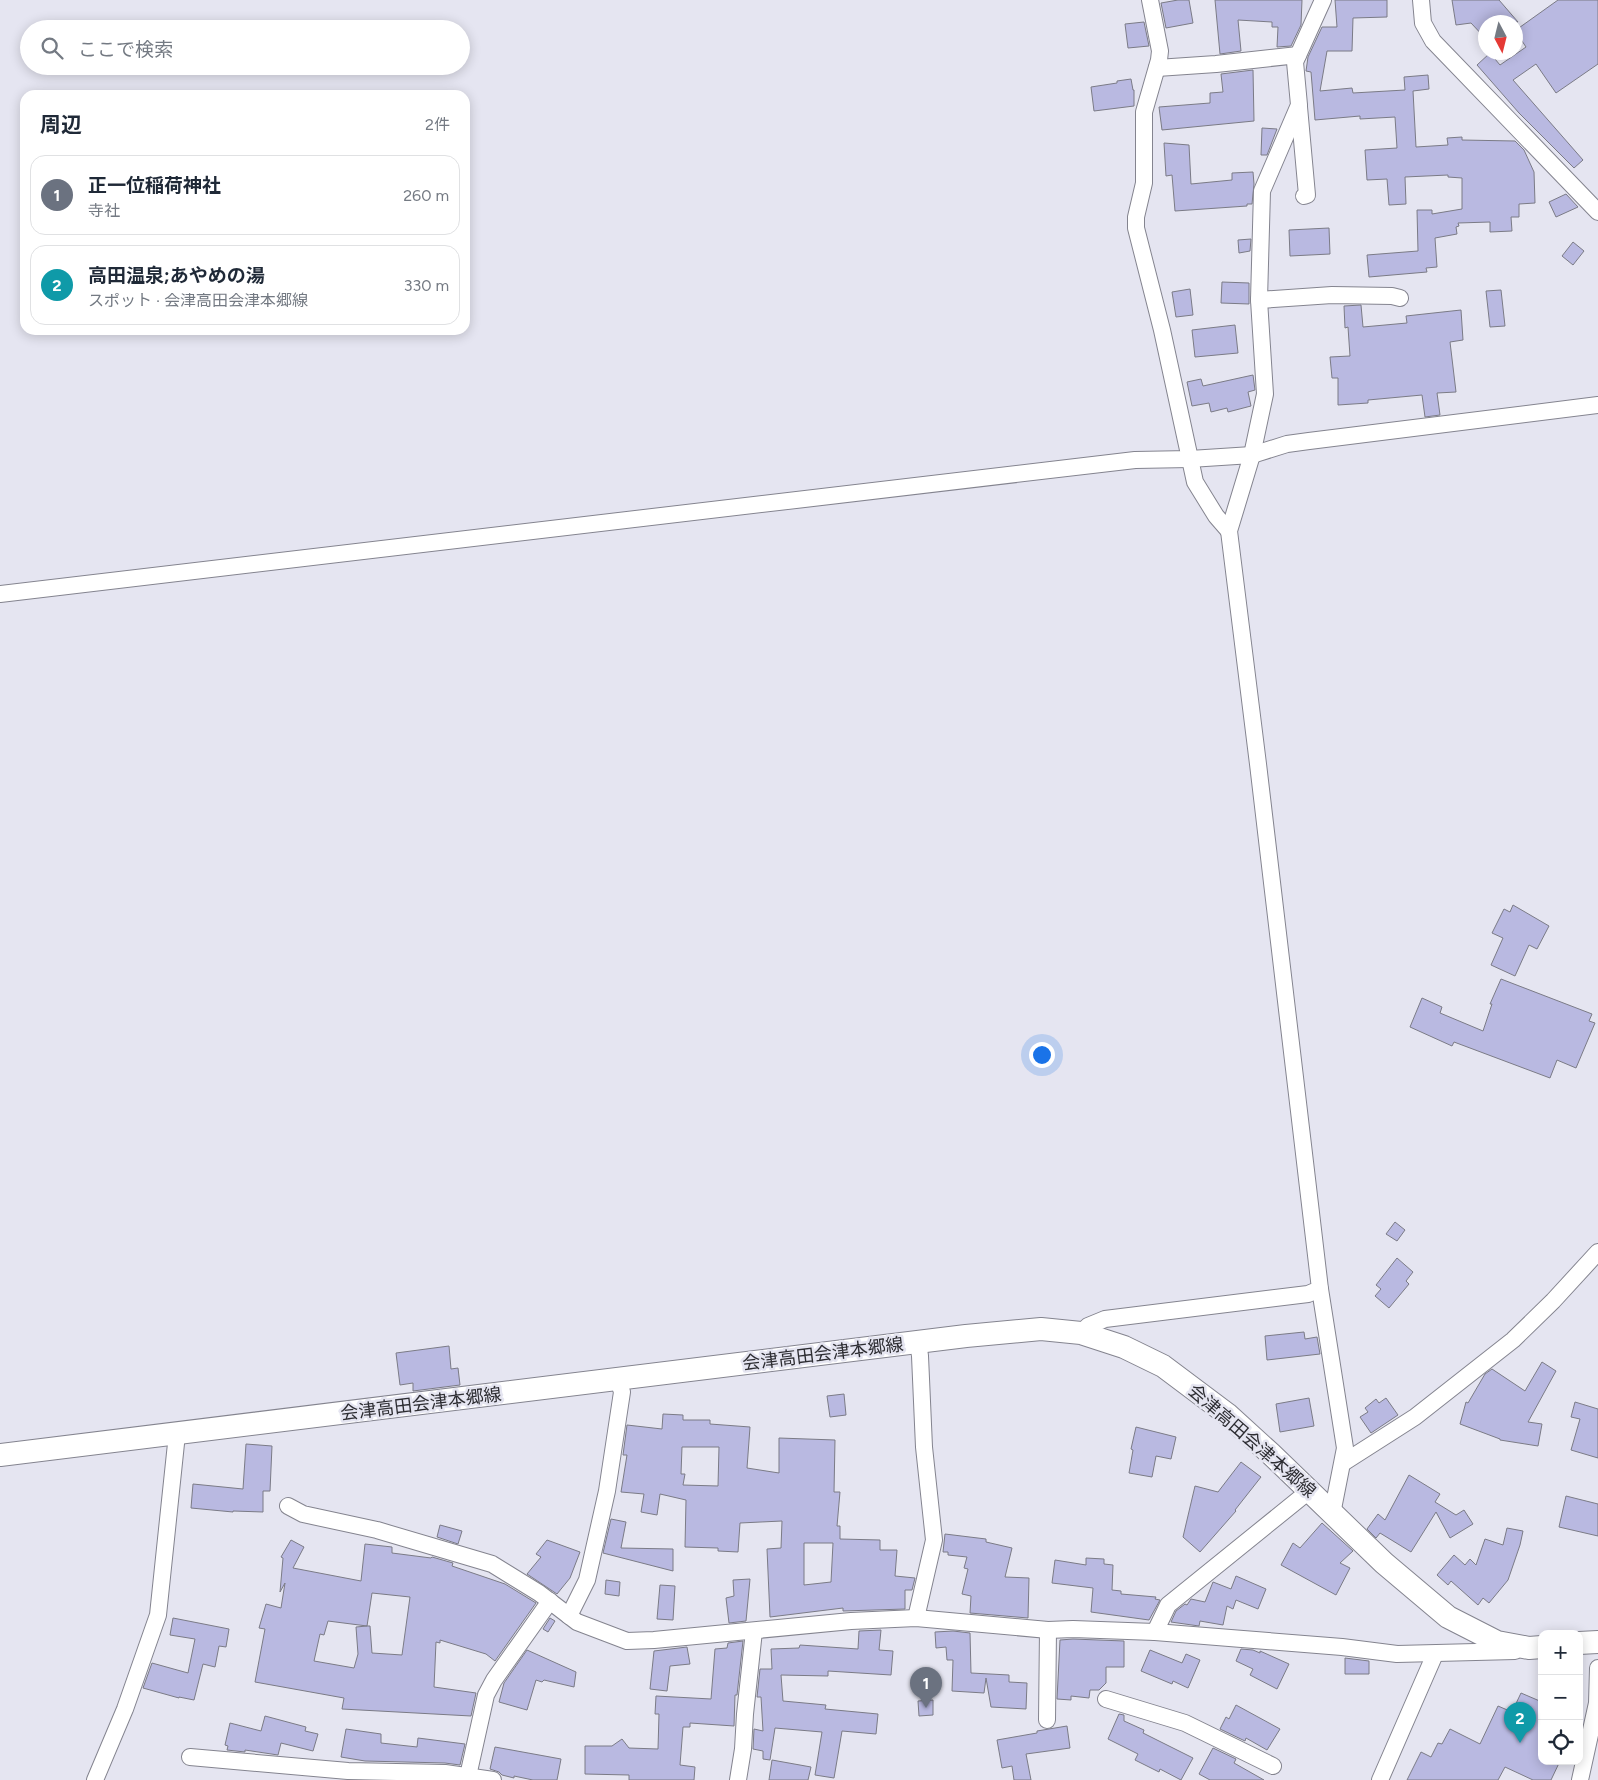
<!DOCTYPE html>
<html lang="ja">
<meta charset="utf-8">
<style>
:root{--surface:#fff;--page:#f2f2f3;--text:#1f2937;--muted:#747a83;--line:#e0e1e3;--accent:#137349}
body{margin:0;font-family:Figtree,"Noto Sans JP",sans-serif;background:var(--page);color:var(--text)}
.controls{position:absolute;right:15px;bottom:15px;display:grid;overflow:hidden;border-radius:10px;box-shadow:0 2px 12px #0003}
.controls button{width:45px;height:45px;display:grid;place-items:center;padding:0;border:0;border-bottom:1px solid var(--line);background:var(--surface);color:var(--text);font:25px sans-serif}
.compass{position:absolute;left:1478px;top:15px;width:45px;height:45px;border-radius:50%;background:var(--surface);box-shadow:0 2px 12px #0003;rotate:173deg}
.you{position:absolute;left:1041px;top:1054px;width:18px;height:18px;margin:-12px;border:4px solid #fff;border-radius:50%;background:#1a73e8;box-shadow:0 0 0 8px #1a73e833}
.badge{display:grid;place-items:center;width:32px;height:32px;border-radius:50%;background:var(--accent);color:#fff;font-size:16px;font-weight:700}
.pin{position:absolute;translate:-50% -41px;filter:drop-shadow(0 1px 2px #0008)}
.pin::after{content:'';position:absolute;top:26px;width:18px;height:15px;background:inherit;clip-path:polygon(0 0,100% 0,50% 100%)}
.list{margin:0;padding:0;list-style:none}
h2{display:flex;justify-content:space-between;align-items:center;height:65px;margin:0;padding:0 20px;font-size:21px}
h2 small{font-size:16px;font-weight:400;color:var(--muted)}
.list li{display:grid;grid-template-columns:32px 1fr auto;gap:15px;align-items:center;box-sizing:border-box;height:80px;margin:0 10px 10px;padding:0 10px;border:1px solid var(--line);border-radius:15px}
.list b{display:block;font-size:19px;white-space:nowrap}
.list p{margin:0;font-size:16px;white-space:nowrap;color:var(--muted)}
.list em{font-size:16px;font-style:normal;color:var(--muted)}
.icon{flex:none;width:28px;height:28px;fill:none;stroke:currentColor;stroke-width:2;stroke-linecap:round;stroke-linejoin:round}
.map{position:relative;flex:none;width:1598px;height:1780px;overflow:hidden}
.search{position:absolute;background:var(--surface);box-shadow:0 2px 12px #0003;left:20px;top:20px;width:450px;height:55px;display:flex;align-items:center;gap:12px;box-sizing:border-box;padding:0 18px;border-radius:28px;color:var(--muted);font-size:19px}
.panel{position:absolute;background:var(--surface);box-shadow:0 2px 12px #0003;left:20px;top:90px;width:450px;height:245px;border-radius:15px}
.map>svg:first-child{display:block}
.building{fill:#b9b9e1;stroke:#7b7b86;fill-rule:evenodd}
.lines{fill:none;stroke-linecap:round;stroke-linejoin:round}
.minor-casing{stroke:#84848f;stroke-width:18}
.secondary-casing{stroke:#84848f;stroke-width:24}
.minor{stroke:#fff;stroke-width:16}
.secondary{stroke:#fff;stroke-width:22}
.labels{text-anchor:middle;stroke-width:5;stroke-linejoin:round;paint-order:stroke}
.street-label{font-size:18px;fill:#2d2d32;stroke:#e5e5f1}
</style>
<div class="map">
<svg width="1598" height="1780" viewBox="0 0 1598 1780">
<rect width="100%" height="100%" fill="#e5e5f1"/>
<g class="building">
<path d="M1178 0H1189L1193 23 1166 28 1161 3Z"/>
<path d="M1215 0H1302L1301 25 1291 46 1277 47 1278 27H1272V22L1238 20 1241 51 1220 54Z"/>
<path d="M1335 0H1387V17L1353 18 1352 51H1327L1320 91 1352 88 1353 93 1405 90 1404 77 1428 75 1429 89 1413 91 1416 147 1448 145 1447 138 1462 137V140L1515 141 1524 150 1534 172 1535 203 1519 204V217H1511L1512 231 1490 232V222L1458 223 1459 226 1456 227 1457 234 1435 238 1437 267 1426 268 1427 272 1369 277 1367 255 1418 251 1417 210H1432V214L1462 209V178L1448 177V175L1405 177 1406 204 1389 205 1387 179 1367 180 1365 150 1397 148 1395 117 1360 119V116L1315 120 1311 72 1306 71 1308 57 1322 27H1337Z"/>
<path d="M1452 0H1499L1518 22H1486V39L1471 23 1456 25Z"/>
<path d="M1558 0H1598V64L1556 93 1536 64 1513 80 1583 160 1574 168 1519 113 1477 65 1490 53 1500 65 1526 47 1516 32V30Z"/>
<path d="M1144 22 1149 46 1128 48 1125 24Z"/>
<path d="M1253 70 1254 121 1162 130 1159 107 1210 103V93L1223 92 1221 74Z"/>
<path d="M1131 79 1133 90H1134V106L1094 111 1091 87 1117 83V81Z"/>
<path d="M1262 128 1277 129 1267 155H1261Z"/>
<path d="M1164 143 1189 145 1191 184 1232 180V173L1253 172 1254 184 1252 204H1247V206L1175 211 1172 175 1166 176Z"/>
<path d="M1566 194 1578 207 1556 217 1549 202Z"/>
<path d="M1329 228 1330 254 1290 256 1289 230Z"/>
<path d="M1251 239 1250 251 1239 253 1238 240Z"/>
<path d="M1573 242 1584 251 1573 265 1562 256Z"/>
<path d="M1222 282 1249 283V304L1221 303Z"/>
<path d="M1190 289 1193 315 1176 317 1172 292Z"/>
<path d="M1501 290 1505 326 1490 327 1486 291Z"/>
<path d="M1361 305 1363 327 1407 323 1406 316 1461 310 1463 340 1450 342 1456 392 1437 393 1440 415 1425 417 1422 395 1368 400V403L1338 405V378H1332L1330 357 1350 356 1348 327 1345 328 1344 306Z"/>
<path d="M1235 325 1238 353 1195 357 1192 330Z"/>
<path d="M1253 375 1255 390 1248 392 1251 406 1228 412 1227 408 1211 412 1209 403 1192 406 1187 382 1201 379 1203 386Z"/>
<path d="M1513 905 1549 926 1537 949 1529 945 1515 976 1491 965 1503 938 1492 933 1504 909 1510 912Z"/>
<path d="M1501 979 1592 1014 1589 1021 1595 1023 1576 1068 1557 1060 1550 1078 1454 1042 1452 1046 1410 1027 1422 998 1442 1007 1440 1013 1483 1031 1492 1004H1490Z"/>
<path d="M1395 1222 1405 1230 1397 1241 1386 1234Z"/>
<path d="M1397 1258 1413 1272 1406 1281 1409 1284 1389 1308 1375 1296 1381 1289 1376 1285Z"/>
<path d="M1304 1332 1305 1339 1317 1337 1320 1354 1267 1360 1265 1336Z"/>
<path d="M449 1346 451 1369 458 1368 460 1385 413 1391V1383L400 1385 396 1353Z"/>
<path d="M1542 1362 1556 1371 1528 1422 1542 1424 1538 1446 1500 1440V1439L1460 1424 1466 1402 1468 1403 1485 1374 1492 1369 1525 1391Z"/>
<path d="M844 1394 846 1415 830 1417 827 1396Z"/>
<path d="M1309 1398 1314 1426 1280 1432 1276 1404Z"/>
<path d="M1386 1398 1398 1415 1371 1433 1360 1417 1368 1412 1365 1408 1376 1399 1379 1403Z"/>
<path d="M1575 1402 1598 1409V1458L1571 1450 1580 1419 1571 1417Z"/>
<path d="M663 1414 683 1415V1420H710V1424L750 1427 747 1468 779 1473V1438L835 1440 834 1492H840L837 1526H840V1539L880 1540V1550H897L895 1576 915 1578 912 1590H905V1609L843 1611V1608L770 1617 767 1549 781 1548 782 1521 740 1523 738 1552 718 1551V1548L685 1547 686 1500 660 1494 657 1515 641 1512 644 1494 621 1492 627 1455H623L627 1425 662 1429ZM682 1447H719L718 1486 683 1485 685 1474H681ZM804 1543H833L831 1582 804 1585Z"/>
<path d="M1136 1427 1176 1437 1171 1459 1156 1456 1152 1477 1129 1473 1133 1450 1131 1449Z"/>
<path d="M246 1444 272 1446 270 1491H263V1512L233 1511V1512L191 1508 193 1484 243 1489Z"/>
<path d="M1241 1462 1261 1477 1235 1510 1236 1511 1200 1552 1183 1537 1195 1486 1218 1492Z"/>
<path d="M1409 1475 1440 1494 1435 1502 1456 1515 1464 1510 1473 1524 1450 1538 1436 1512 1411 1552 1380 1533 1376 1538 1367 1529 1378 1514 1385 1520Z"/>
<path d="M1566 1496 1598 1504V1536L1559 1527Z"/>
<path d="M611 1519 626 1522 621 1548 673 1549V1571L603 1553Z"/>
<path d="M1322 1523 1353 1551 1340 1563 1350 1568 1336 1595 1281 1565 1293 1543 1300 1548Z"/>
<path d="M440 1525 462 1531 458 1544 437 1537Z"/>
<path d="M1507 1528 1523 1531 1520 1545 1508 1580 1489 1603 1483 1598 1478 1605 1451 1581 1448 1585 1437 1575 1454 1555 1465 1565 1470 1559 1476 1565 1485 1539 1503 1545Z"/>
<path d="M945 1534 986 1539V1542L1012 1548 1005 1577 1029 1578 1028 1618 970 1613 971 1596 962 1594 968 1569 964 1568 967 1557 948 1555V1552H943Z"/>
<path d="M291 1540 304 1547 293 1568 361 1581 365 1544 392 1547V1553L431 1558 432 1557 453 1563 452 1566 505 1584 536 1603 495 1661 486 1654 440 1640V1643L436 1642 434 1687 476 1693 471 1716 342 1709 344 1698 255 1682 265 1629 259 1628 266 1604 281 1608 285 1583 280 1592 283 1558 281 1557ZM372 1593 410 1597 402 1655 372 1653 370 1626H367ZM328 1621 367 1626 356 1627 358 1654 354 1668 314 1661 320 1634 324 1635Z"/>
<path d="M547 1540 580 1552 570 1578 557 1594 527 1574 541 1557 536 1554Z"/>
<path d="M1086 1558 1104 1559V1564L1113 1565 1112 1590 1121 1591V1594L1156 1597 1155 1599 1160 1600 1149 1620 1091 1612 1093 1588 1052 1583 1055 1560 1086 1565Z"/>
<path d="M1236 1576 1266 1589 1258 1609 1236 1600 1233 1609 1227 1606 1223 1625 1200 1621 1199 1626 1171 1622 1176 1611 1185 1604 1187 1605 1191 1599 1205 1602 1213 1582 1231 1589Z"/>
<path d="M750 1579 746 1621 729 1623 726 1598 734 1596 733 1580Z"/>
<path d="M606 1580 620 1582 619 1596 605 1594Z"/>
<path d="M660 1585 675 1586 673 1620 657 1619Z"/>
<path d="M173 1618 229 1629 226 1647 219 1646 215 1667 203 1664 194 1700 179 1697V1698L143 1688 152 1663 188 1673 195 1639 170 1635Z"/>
<path d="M550 1618 555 1621 548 1632 543 1629Z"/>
<path d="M881 1630 879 1650 893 1651 891 1675 828 1671V1676L781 1675 783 1701 826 1705 825 1709 878 1714 876 1734 842 1731 834 1778 815 1775 822 1732 775 1728 770 1760 763 1759V1751L753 1749 754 1729 763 1731 761 1697H757L760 1669H772L771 1649 799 1648 800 1645 858 1649 859 1631Z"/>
<path d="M953 1631 970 1633 971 1673 1009 1675V1682L1027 1683 1026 1709 991 1707 986 1678 984 1693 952 1691 953 1660H947L946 1647 936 1648 935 1632Z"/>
<path d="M1073 1639 1124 1641V1667H1106V1683L1099 1690H1090L1089 1698 1071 1696V1700L1057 1699 1060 1640Z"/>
<path d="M743 1641 737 1695H735L734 1726 690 1723V1727H683L680 1765 695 1767 694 1780H629V1775L585 1774V1746H612L622 1739 629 1748 658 1749 659 1714H655L656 1696 711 1699 715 1649 727 1648 728 1643Z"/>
<path d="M687 1647 690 1664 670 1666 667 1691 650 1689 654 1651Z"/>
<path d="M1241 1649 1253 1650 1260 1653V1651L1289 1664 1277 1689 1250 1675 1253 1669 1236 1661Z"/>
<path d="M527 1650 576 1672 574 1687 544 1680 542 1682 536 1680 527 1710 499 1702 504 1683Z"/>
<path d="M1150 1650 1182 1663 1186 1654 1200 1660 1188 1688 1173 1681 1172 1684 1141 1671Z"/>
<path d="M1345 1658 1369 1661V1674H1345Z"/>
<path d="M1521 1693 1542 1702V1761H1560L1551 1780H1533L1505 1767 1498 1780H1407L1421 1752 1431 1757 1438 1743 1442 1744 1450 1729 1480 1744 1498 1706 1512 1712Z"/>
<path d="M933 1700V1715L919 1716 918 1701Z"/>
<path d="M1236 1705 1280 1729 1267 1750 1246 1738 1245 1741 1220 1729 1226 1717 1229 1719Z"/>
<path d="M1119 1714 1124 1715V1721L1144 1730 1143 1733 1193 1758 1181 1780 1160 1769 1159 1772 1135 1760 1138 1754 1108 1739Z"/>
<path d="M265 1716 306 1727 305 1731 318 1734 313 1751 281 1743 278 1755 245 1750V1752L227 1750 228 1746 225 1745 230 1723 261 1731Z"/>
<path d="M1067 1726 1070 1748 1026 1754 1031 1780H1014L1012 1766 1002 1768 997 1740 1037 1733V1731Z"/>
<path d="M346 1729 381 1734V1743L417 1747 418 1738 465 1744 460 1765 445 1763 365 1761 341 1757Z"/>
<path d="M495 1747 561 1759 557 1780H533L514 1776V1778L502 1775 499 1772 490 1769Z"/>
<path d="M1213 1748 1236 1759 1234 1763 1264 1780H1210L1199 1774Z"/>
<path d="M772 1760 811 1767 808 1780H769Z"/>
</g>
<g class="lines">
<g class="minor-casing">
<g id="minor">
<path d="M1150 0 1160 51 1159 60 1144 112V183L1136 217V228L1162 330 1195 482 1216 516 1229 531"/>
<path d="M1421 0 1423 23 1433 41 1598 212"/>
<path d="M1157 68 1216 64 1298 55"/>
<path d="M1299 107 1307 195 1304 196"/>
<path d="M1259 300 1332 295 1392 296 1400 298"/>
<path d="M0 594 1135 460 1190 459 1252 455 1287 444 1309 441 1598 405"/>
<path d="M1320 1289 1345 1448 1332 1514"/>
<path d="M1081 1333 1088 1326 1105 1319 1308 1294 1320 1289 1258 764 1229 531 1252 455 1265 394 1259 300 1262 191 1299 105 1295 62 1323 0"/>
<path d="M1343 1463 1415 1417 1513 1340 1553 1301 1598 1252"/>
<path d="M288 1506 303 1514 377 1530 492 1564 539 1593 577 1622 627 1641 654 1640 851 1621 916 1618 1048 1630 1073 1629 1155 1632 1342 1647 1397 1654 1515 1651"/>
<path d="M569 1616 587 1580 607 1491 622 1392 618 1380"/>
<path d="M916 1618 934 1540 924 1447 920 1356 918 1342"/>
<path d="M1155 1632 1168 1605 1309 1491"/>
<path d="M1106 1699 1185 1723 1273 1766"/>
<path d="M1047 1720 1048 1630"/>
<path d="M190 1757 348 1771 445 1773 493 1780"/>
<path d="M468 1776 486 1695 494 1680 550 1601"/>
<path d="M95 1780 125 1709 158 1615 177 1434"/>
<path d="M738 1780 743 1749 745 1714 754 1631"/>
<path d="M1380 1780 1435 1654"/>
<path d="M1580 1780 1597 1703 1598 1668"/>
</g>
</g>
<g class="secondary-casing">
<g id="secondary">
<path d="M0 1455 966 1336 1041 1329 1081 1333 1124 1347 1163 1366 1227 1414 1271 1454 1384 1563 1448 1617 1497 1642 1529 1648 1542 1647"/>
<path d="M1579 1643 1598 1642"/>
</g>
</g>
<use href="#minor" class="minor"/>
<use href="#secondary" class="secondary"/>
</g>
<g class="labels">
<g class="street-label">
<text transform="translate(823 1354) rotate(-7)" y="6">会津高田会津本郷線</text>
<text transform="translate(421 1404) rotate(-7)" y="6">会津高田会津本郷線</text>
<text transform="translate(1252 1441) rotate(41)" y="6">会津高田会津本郷線</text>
</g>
</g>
</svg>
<div class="controls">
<button>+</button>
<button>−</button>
<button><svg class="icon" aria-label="locate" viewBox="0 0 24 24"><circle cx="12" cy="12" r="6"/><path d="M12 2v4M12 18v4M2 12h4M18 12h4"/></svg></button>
</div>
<svg class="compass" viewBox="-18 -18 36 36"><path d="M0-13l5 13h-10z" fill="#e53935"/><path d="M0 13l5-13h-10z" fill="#747a83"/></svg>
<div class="you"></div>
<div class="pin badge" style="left:926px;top:1708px;background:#6b7280">1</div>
<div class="pin badge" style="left:1520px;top:1743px;background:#0f9aa8">2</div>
<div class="search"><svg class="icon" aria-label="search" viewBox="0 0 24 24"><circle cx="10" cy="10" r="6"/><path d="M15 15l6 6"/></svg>ここで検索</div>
<section class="panel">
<h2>周辺<small>2件</small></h2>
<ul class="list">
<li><span class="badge" style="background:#6b7280">1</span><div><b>正一位稲荷神社</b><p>寺社</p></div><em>260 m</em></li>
<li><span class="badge" style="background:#0f9aa8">2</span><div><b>高田温泉;あやめの湯</b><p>スポット · 会津高田会津本郷線</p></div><em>330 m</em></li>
</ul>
</section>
</div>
